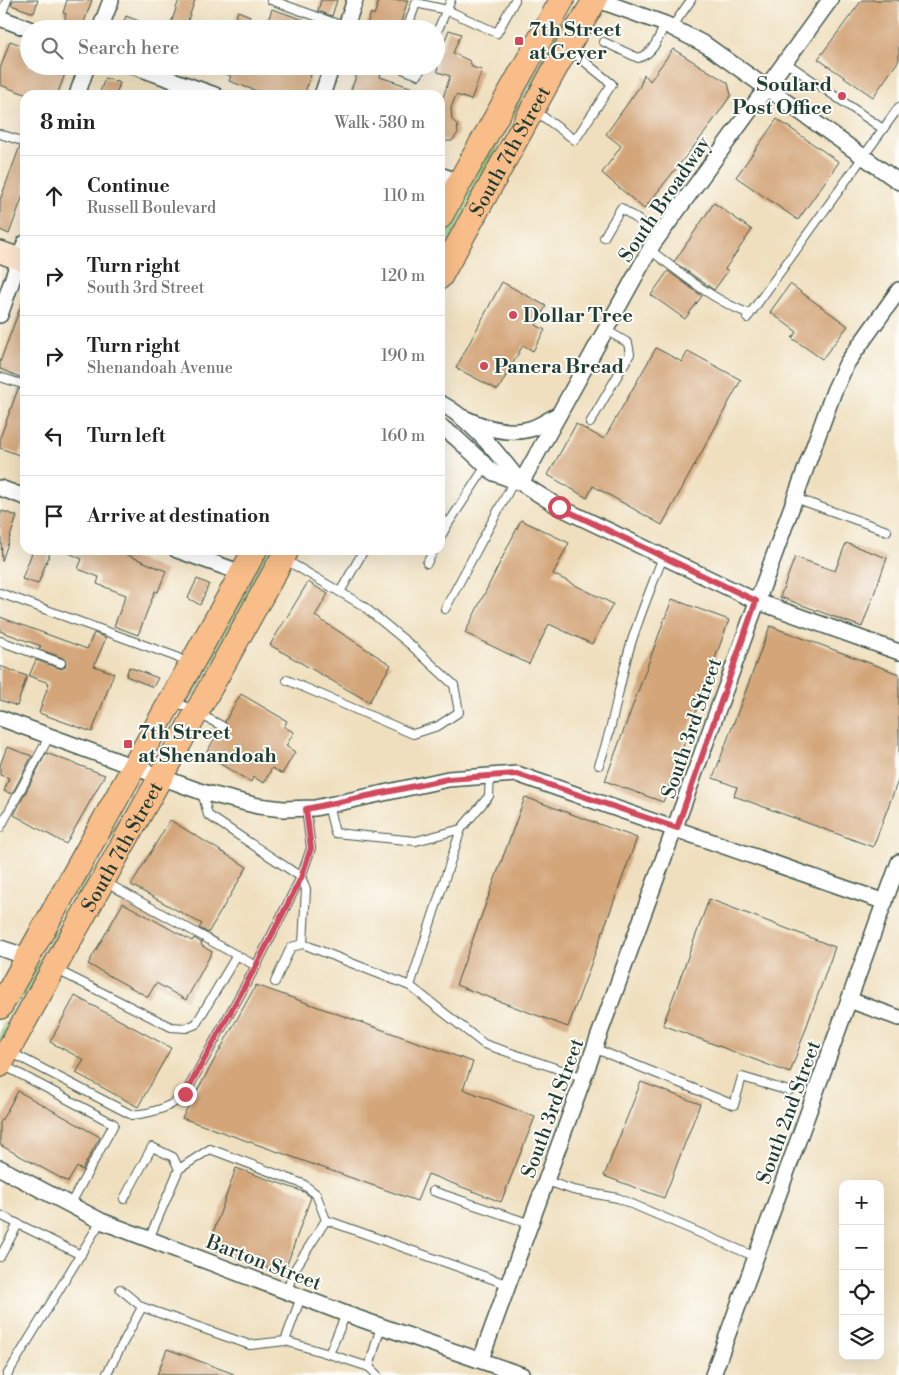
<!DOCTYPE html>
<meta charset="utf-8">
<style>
:root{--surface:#fff;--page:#f6f6f6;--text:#222;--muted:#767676;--line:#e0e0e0}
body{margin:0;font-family:"Libre Bodoni",serif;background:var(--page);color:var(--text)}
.controls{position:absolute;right:15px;bottom:15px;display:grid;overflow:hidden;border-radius:10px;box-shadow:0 5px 20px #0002}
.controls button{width:45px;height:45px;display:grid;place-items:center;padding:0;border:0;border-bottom:1px solid var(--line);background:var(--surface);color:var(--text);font:25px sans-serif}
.stop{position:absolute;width:15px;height:15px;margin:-11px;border:4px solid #d1495b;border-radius:50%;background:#fff}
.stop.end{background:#d1495b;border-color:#fff;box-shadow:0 1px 5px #0008}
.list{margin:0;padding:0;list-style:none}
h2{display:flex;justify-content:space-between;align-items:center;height:65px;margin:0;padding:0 20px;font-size:21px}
h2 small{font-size:16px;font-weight:400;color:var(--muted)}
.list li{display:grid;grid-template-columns:32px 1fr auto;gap:15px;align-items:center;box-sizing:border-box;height:80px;padding:0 20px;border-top:1px solid var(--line)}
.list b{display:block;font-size:19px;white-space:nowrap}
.list p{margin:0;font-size:16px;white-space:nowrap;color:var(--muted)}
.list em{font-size:16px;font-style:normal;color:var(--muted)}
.icon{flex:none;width:28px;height:28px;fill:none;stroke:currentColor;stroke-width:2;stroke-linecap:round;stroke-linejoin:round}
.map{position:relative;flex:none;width:899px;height:1375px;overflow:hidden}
.search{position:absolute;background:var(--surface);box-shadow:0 5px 20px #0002;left:20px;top:20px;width:425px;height:55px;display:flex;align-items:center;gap:12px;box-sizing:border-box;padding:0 18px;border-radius:28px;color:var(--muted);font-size:19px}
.panel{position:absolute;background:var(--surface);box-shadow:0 5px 20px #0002;left:20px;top:90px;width:425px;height:465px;border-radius:15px}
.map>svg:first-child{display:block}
.grass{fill:url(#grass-tufts);stroke:#5a8459}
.building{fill:#d3a579}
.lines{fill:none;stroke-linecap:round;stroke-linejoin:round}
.service-casing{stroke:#3e5549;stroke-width:10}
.minor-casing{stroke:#3e5549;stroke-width:18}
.secondary-casing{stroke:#3e5549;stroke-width:24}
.primary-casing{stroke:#3e5549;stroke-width:26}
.service{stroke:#fff;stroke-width:8}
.minor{stroke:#fff;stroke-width:15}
.secondary{stroke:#fce5cf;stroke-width:21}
.primary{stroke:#f8bd88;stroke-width:24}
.route{stroke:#d1495b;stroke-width:6}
.poi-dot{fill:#d1495b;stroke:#fdfcf7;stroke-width:2}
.labels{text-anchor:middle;stroke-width:4;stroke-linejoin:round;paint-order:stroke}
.poi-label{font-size:20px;font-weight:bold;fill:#1f3d34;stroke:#fdfcf7;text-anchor:start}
.street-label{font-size:20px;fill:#1f3d34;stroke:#fdfcf7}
</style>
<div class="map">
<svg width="899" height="1375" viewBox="0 0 899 1375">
<defs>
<pattern id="grass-tufts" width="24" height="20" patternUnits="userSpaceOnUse" patternTransform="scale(1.25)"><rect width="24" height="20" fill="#96cc7e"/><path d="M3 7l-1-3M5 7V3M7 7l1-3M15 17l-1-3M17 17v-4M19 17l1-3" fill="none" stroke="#7aa768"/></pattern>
</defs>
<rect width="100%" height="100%" fill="#fdfcf7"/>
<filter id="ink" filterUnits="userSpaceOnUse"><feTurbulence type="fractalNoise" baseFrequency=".02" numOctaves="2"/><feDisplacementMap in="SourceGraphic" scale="10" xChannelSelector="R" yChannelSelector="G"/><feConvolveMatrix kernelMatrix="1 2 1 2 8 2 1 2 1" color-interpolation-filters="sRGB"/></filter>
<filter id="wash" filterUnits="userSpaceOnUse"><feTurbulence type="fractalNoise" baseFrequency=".0096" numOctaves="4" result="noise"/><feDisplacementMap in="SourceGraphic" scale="20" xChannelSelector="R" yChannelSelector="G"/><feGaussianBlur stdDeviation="1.12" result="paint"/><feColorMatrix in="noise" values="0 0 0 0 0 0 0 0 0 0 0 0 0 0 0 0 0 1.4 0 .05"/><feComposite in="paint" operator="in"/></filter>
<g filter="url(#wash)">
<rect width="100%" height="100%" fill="#efdfbe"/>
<g class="grass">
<path d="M565 17 566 20 499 141 476 194 440 258C440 231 454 212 468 190L470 191 472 186 471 184Z"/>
<path d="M265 550H273L260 580 195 694 192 693 246 592Z"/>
<path d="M125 807 124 813 53 941 20 1012 0 1048V1034L15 1005Z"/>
</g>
<g id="blocks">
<g class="building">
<path d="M13 0H38L34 13 11 5Z"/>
<path d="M67 0H92L82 28 64 22 66 14 63 13Z"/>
<path d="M179 0H195L185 29H169Z"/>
<path d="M321 0H337L332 16 318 11Z"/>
<path d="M379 0H408L400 25 398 24 396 29H365L371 13 374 15Z"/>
<path d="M862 0H899V60L873 97 818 59Z"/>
<path d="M272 9 313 23 314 21 328 26 327 29H287L268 21Z"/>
<path d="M238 11 250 16 246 29H232Z"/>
<path d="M126 16 157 28V29H121Z"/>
<path d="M449 30 461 34 453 53 470 61 472 67 482 70 471 100 456 95 451 108 452 120 457 124 458 133 452 141H440V97L443 98 450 76 438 72 436 49 441 50Z"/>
<path d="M10 41 29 48V66H68L57 95H28L0 85V69Z"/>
<path d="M673 49 728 83 731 95 706 131 644 209 602 173 621 146 606 134 640 86 644 74 650 81Z"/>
<path d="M207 66H249L265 72 267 66H280L311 75 304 95H268L229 81 231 76 207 68Z"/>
<path d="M360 66H383L380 77 428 93V95H349Z"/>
<path d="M105 78 120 83 116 95H99Z"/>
<path d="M777 119 839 162 798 220 736 177Z"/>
<path d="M20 146 25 148V190L9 234 0 230V200Z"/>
<path d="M714 203 752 230 725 269 728 271 714 290 674 262Z"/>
<path d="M668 271 702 296 685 319 651 295Z"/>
<path d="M502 282 546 306 536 325 545 330 533 351 523 345 498 390 456 368Z"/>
<path d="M790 284 848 326 822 359 792 338 797 332 770 312Z"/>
<path d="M23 300H25V379L0 369V362Z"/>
<path d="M656 348 682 362 688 351 741 380 662 525 593 486 587 498 548 475 576 424 604 439Z"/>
<path d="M18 389 25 390V438L19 455 0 448V438Z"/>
<path d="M2 511 17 516 2 561 0 517Z"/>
<path d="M521 520 569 543 553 574 613 604 592 644 549 624 529 664 465 633Z"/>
<path d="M846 543 887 558 862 627 780 597 795 557 835 571Z"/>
<path d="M33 550H51L38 584 22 579Z"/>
<path d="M62 550H115L166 571 158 592 155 591 138 635 114 626 126 595 97 584 99 577 78 569 82 559Z"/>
<path d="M197 579 209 584 200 605 188 598Z"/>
<path d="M308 582 328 594 315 616 391 665 369 702 270 645Z"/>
<path d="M672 599 729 620 663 802 605 781Z"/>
<path d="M0 617 87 649 94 633 106 638 94 666 114 673 92 732 39 713 49 683 29 676 36 660 62 669 65 667 66 662 63 658 39 649 41 646 0 631Z"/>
<path d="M770 626 899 674V778L873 847 734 796 737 787 713 778Z"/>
<path d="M0 666 27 676 17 706 0 700Z"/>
<path d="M129 667 158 678 153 687 126 676Z"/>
<path d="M241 694 287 721 284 727 294 732 286 746 295 752 282 774 272 768 264 783 253 777 251 782 205 755 219 731 227 729 225 721Z"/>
<path d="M7 747 32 756 12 794 4 791 9 778 0 775V765Z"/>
<path d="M46 753 105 775 66 844 14 815Z"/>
<path d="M525 797 637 838 568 1027 456 985Z"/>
<path d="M170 820 247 867 208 933 199 928 202 924 131 885Z"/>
<path d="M709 899 835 947 790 1073 663 1025Z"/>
<path d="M123 903 192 941 194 938 202 943 201 945 212 952 186 1000 156 983 148 997 88 964Z"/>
<path d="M256 985 473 1062 463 1089 535 1117 501 1202 428 1174 417 1201 182 1118Z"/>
<path d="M75 996 171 1048 138 1107 76 1073 84 1060 50 1042Z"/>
<path d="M641 1082 700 1104 664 1198 604 1176Z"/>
<path d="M18 1091 100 1137 82 1170 77 1167 68 1182 0 1145V1123Z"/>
<path d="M236 1168 304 1192 311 1197 285 1270 275 1266 273 1270 208 1247Z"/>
<path d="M167 1349 234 1374V1375H157Z"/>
</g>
</g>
</g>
<g filter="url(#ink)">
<use href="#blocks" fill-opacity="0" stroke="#3e5549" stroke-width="1"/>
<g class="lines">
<g class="service-casing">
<g id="service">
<path d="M271 0 346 27"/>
<path d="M0 18 7 0"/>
<path d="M672 27 691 0"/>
<path d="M407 29 416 3 447 10 497 33 515 0"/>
<path d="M436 34 451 0"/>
<path d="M604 42 638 58C654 53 658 39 665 24"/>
<path d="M785 62 883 129"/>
<path d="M395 66 418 75 422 66"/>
<path d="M534 110 575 140 612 84 569 49"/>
<path d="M0 134 25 142"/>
<path d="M604 237 621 208 660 235"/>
<path d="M650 250C682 274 712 300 750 314"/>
<path d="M747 318 899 107"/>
<path d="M0 377 25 385"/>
<path d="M590 423 630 354 628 343 606 330"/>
<path d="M795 498 887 531"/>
<path d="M440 516 448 524 486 466"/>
<path d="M440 538 448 524"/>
<path d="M284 559 362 605 413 647 454 685 459 712 438 726 413 734 287 680"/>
<path d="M427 563 434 550"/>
<path d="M340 592 364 550"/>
<path d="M0 593 174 656 188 663"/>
<path d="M445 609 514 481"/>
<path d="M0 641 61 663"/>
<path d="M173 700 222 726"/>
<path d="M599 765C613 729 618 688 629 650 638 619 651 588 663 557"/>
<path d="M202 792 208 815 301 877 306 889 303 944 410 986"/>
<path d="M328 805 335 833 416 841 461 829 489 796 490 776"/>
<path d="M0 828 50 735"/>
<path d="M461 829 410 986 484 1044 585 1078"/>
<path d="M105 882 256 966"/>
<path d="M55 969 171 1027 186 1028 196 1024 237 955"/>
<path d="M275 982 291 947 303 944"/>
<path d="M596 1049 734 1105 742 1077 789 1091"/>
<path d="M10 1052 132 1115C153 1113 171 1108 185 1094L256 966 301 877 311 848 306 809"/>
<path d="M3 1065 114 1124 70 1205"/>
<path d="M547 1181 573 1190 618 1198 756 1257"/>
<path d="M433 1191 531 1224"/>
<path d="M124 1199 152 1147 173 1157 179 1169"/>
<path d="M0 1215 81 1255"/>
<path d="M149 1239 179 1169 210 1149 303 1184 316 1194 326 1220 509 1285"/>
<path d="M0 1257 18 1224"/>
<path d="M120 1289 142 1307"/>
<path d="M287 1292 293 1272 326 1220"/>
<path d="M346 1314 329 1354 369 1367 377 1375"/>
<path d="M285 1341 301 1297"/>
<path d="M369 1367 381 1326"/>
<path d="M7 1375 101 1221"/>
<path d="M106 1375 142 1307 250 1345 285 1341 329 1354"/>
</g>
</g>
<g class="minor-casing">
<g id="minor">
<path d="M598 0 665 24 706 45 899 182"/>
<path d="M0 18 29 29"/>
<path d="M100 29 111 0"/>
<path d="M345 29 355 0"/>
<path d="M133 66 215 95"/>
<path d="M77 95 87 66"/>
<path d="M322 95 332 66"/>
<path d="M440 175 460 182"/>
<path d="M0 315 25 243"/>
<path d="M440 403C470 418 500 456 520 482"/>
<path d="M464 418C483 427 509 435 530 429 540 426 550 419 559 414"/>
<path d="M440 426 455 437 494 473 521 483 559 507 756 601 899 652"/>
<path d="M521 483 653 244 830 0"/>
<path d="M0 488 25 497"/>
<path d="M177 550 242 573"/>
<path d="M0 718 202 792 258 806 283 809 315 808 448 779 517 774 885 902"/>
<path d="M0 948 28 957"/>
<path d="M849 1000 899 1018"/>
<path d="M0 1168 101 1221 346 1314 522 1375"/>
<path d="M481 1359 834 391 847 363 899 290"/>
<path d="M713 1375 899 862"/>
</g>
</g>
<g class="secondary-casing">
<path id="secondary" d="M0 252 25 261"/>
</g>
<g class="primary-casing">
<g id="primary">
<path d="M440 217 562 0"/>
<path id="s1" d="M440 277 567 47 595 0"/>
<path d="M0 1007 255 550"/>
<path id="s2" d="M0 1065 287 550"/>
</g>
</g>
<use href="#service" class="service"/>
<use href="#minor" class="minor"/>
<use href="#secondary" class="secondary"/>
<use href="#primary" class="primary"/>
</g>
</g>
<g class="lines" filter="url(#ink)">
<path class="route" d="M185 1094 256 966 301 878 311 848 306 809 448 779 517 774 677 828 756 601 559 507"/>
</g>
<g class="poi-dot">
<rect x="514" y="36" width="10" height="10" rx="2.5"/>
<circle cx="842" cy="96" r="5"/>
<circle cx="513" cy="315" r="5"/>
<circle cx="484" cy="366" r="5"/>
<rect x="123" y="739" width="10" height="10" rx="2.5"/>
</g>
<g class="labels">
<g class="poi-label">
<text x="529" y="36">7th Street<tspan x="529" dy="23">at Geyer</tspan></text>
<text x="832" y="91" text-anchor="end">Soulard<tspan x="832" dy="23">Post Office</tspan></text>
<text x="523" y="322">Dollar Tree</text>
<text x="494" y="373">Panera Bread</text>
<text x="138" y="739">7th Street<tspan x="138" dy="23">at Shenandoah</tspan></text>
</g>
<g class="street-label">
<text dy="7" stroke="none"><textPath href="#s1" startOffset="144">South 7th Street</textPath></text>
<text transform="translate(664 199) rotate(-56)" y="7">South Broadway</text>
<text transform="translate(691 728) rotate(-71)" y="7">South 3rd Street</text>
<text dy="7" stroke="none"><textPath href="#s2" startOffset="250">South 7th Street</textPath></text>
<text transform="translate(552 1108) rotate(-70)" y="7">South 3rd Street</text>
<text transform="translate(788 1112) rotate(-70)" y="7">South 2nd Street</text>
<text transform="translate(264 1262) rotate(21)" y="7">Barton Street</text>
</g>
</g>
</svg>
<div class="controls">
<button>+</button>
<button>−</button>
<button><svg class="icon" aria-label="locate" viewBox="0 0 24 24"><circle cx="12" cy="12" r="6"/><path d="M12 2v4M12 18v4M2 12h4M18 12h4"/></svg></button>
<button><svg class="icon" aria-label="layers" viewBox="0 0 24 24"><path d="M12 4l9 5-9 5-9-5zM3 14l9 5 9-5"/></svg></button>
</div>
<div class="stop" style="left:559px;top:507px"></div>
<div class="stop end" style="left:185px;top:1094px"></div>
<div class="search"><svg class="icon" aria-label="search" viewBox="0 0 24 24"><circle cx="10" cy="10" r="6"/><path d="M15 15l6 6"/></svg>Search here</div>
<section class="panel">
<h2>8 min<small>Walk · 580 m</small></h2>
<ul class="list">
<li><svg class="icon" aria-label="ahead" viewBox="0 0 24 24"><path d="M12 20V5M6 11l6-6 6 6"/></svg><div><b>Continue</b><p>Russell Boulevard</p></div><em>110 m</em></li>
<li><svg class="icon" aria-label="right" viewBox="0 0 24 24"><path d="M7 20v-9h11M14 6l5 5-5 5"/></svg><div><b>Turn right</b><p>South 3rd Street</p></div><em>120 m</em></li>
<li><svg class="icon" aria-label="right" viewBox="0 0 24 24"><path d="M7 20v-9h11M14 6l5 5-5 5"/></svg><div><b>Turn right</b><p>Shenandoah Avenue</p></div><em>190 m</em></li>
<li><svg class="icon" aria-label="left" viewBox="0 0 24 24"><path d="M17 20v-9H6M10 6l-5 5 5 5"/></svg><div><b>Turn left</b></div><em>160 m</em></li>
<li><svg class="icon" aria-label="arrive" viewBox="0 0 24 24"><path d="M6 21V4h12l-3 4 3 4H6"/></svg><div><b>Arrive at destination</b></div></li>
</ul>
</section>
</div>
